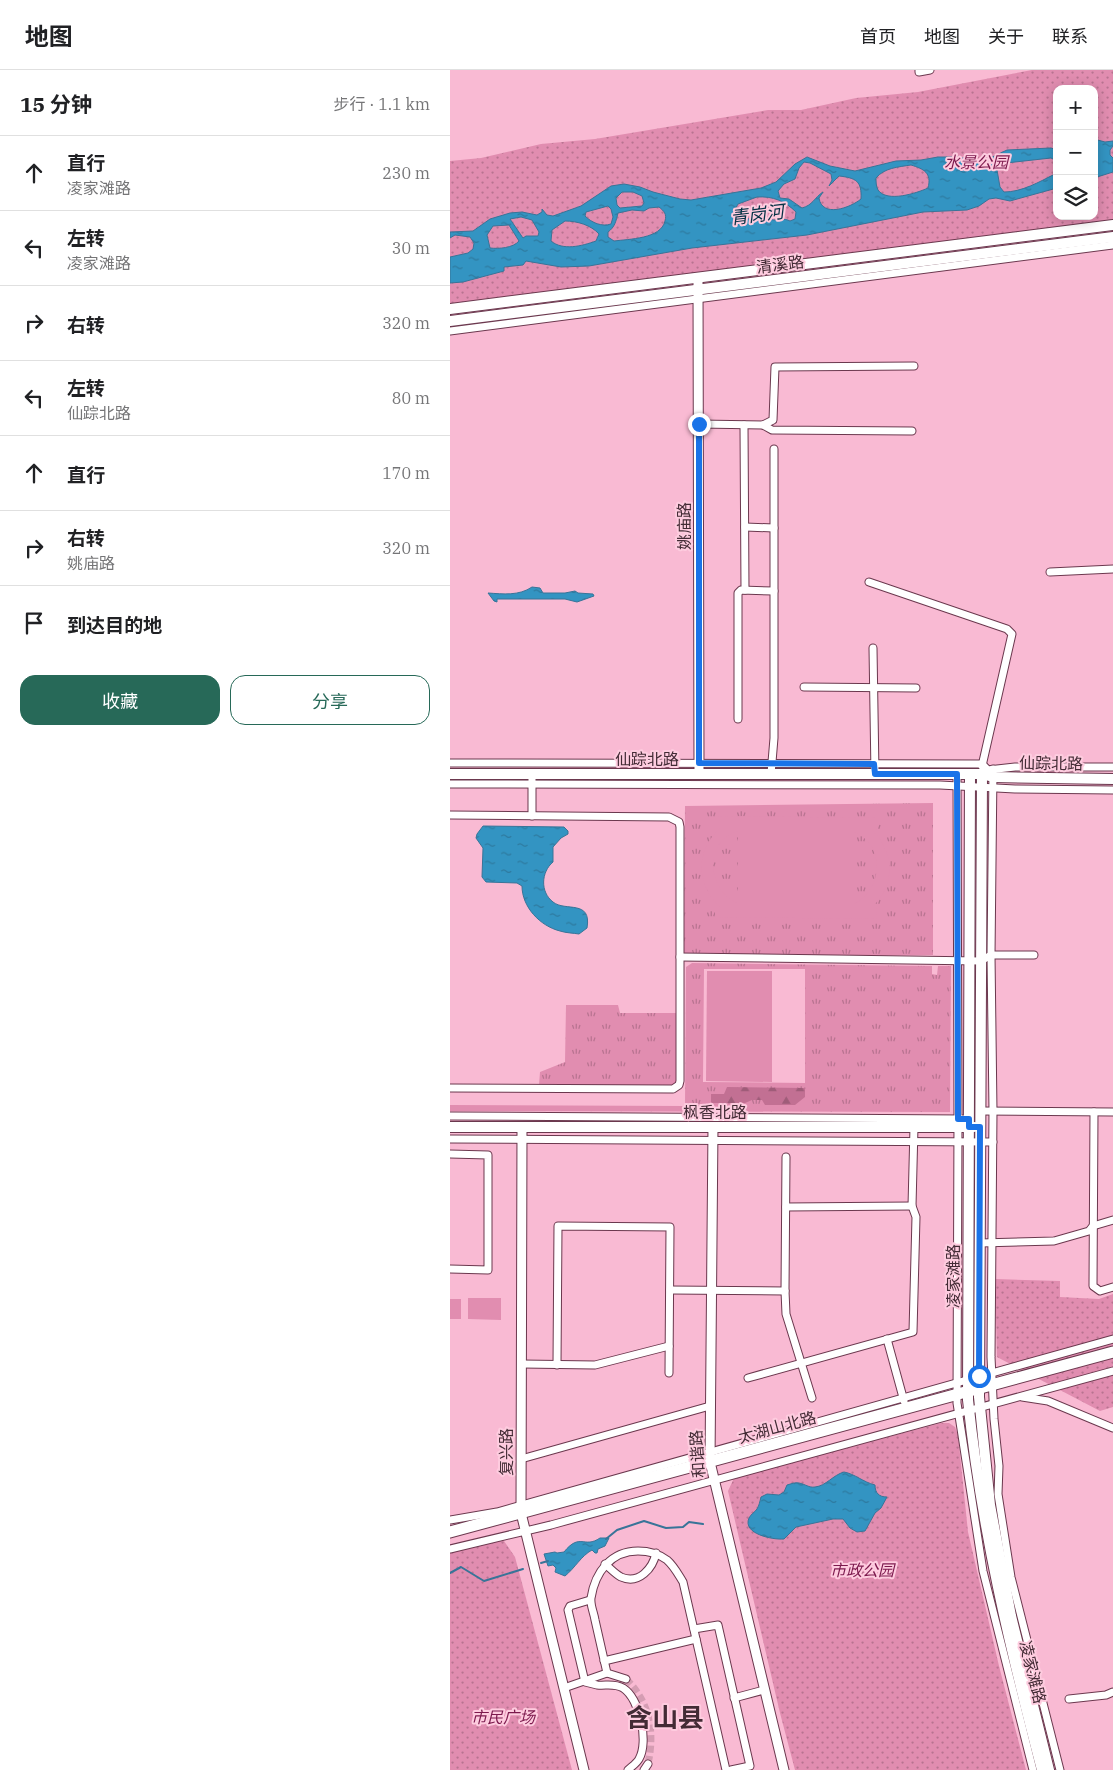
<!DOCTYPE html>
<html lang="zh">
<meta charset="utf-8">
<style>
:root{--surface:#fff;--page:#f2f2f2;--text:#202124;--muted:#757577;--line:#e0e0e0;--accent:#276958}
body{margin:0;font-family:"IBM Plex Serif","Noto Sans SC",serif;background:var(--page);color:var(--text)}
.controls{position:absolute;right:15px;top:15px;display:grid;overflow:hidden;border-radius:10px;box-shadow:0 2px 12px #0003}
.controls button{width:45px;height:45px;display:grid;place-items:center;padding:0;border:0;border-bottom:1px solid var(--line);background:var(--surface);color:var(--text);font:25px sans-serif}
.stop{position:absolute;width:15px;height:15px;margin:-11px;border:4px solid #1a73e8;border-radius:50%;background:#fff}
.stop.end{background:#1a73e8;border-color:#fff;box-shadow:0 1px 5px #0008}
.list{margin:0;padding:0;list-style:none}
h2{display:flex;justify-content:space-between;align-items:center;height:65px;margin:0;padding:0 20px;font-size:21px}
h2 small{font-size:16px;font-weight:400;color:var(--muted)}
.list li{display:grid;grid-template-columns:32px 1fr auto;gap:15px;align-items:center;box-sizing:border-box;height:75px;padding:0 20px;border-top:1px solid var(--line)}
.list b{display:block;font-size:19px;white-space:nowrap}
.list p{margin:0;font-size:16px;white-space:nowrap;color:var(--muted)}
.list em{font-size:16px;font-style:normal;color:var(--muted)}
.actions{display:flex;gap:10px;padding:15px 20px}
.actions a{flex:1;padding:11px 0;border:1px solid var(--accent);border-radius:15px;text-align:center;font-size:18px;color:var(--accent)}
.actions .main{background:var(--accent);color:#fff}
.icon{flex:none;width:28px;height:28px;fill:none;stroke:currentColor;stroke-width:2;stroke-linecap:round;stroke-linejoin:round}
.map{position:relative;flex:none;width:663px;height:1700px;overflow:hidden}
header{display:flex;align-items:center;gap:30px;box-sizing:border-box;height:70px;padding:0 25px;background:var(--surface);border-bottom:1px solid var(--line)}
header strong{font-size:24px}
nav{display:flex;gap:28px;margin-inline-start:auto;font-size:18px}
main{display:flex}
aside{flex:1;background:var(--surface)}
.map>svg:first-child{display:block}
.grass{fill:url(#grass-tufts);fill-rule:evenodd}
.forest{fill:url(#forest-firs)}
.park{fill:url(#park-dots);fill-rule:evenodd}
.garden{fill:#e18db0;fill-rule:evenodd}
.water{fill:url(#water-ripples);stroke:#387498;fill-rule:evenodd}
.lines{fill:none;stroke-linecap:round;stroke-linejoin:round}
.stream{stroke:#387498;stroke-width:2}
.minor-tunnel{stroke:#d59db3;stroke-width:7;stroke-dasharray:7 3.5;stroke-linecap:butt}
.minor-casing{stroke:#6b384e;stroke-width:9}
.tertiary-casing{stroke:#6b384e;stroke-width:11}
.secondary-casing{stroke:#6b384e;stroke-width:12}
.primary-casing{stroke:#6b384e;stroke-width:13}
.minor{stroke:#fff;stroke-width:7}
.tertiary{stroke:#fff;stroke-width:9}
.secondary{stroke:#fff;stroke-width:10}
.primary{stroke:#fff;stroke-width:11}
.route{stroke:#1a73e8;stroke-width:6}
.labels{text-anchor:middle;stroke-width:4;stroke-linejoin:round;paint-order:stroke}
.park-label{font-size:16px;font-style:italic;fill:#7c194d;stroke:#feccdf}
.street-label{font-size:16px;fill:#432b35;stroke:#feccdf}
.water-label{font-size:18px;font-style:italic;fill:#063145;stroke:#feccdf}
.town-label{font-size:26px;font-weight:bold;fill:#432b35;stroke:#feccdf}
</style>
<header>
<strong>地图</strong>
<nav><a>首页</a><a>地图</a><a>关于</a><a>联系</a></nav>
</header>
<main>
<aside>
<h2>15 分钟<small>步行 · 1.1 km</small></h2>
<ul class="list">
<li><svg class="icon" aria-label="ahead" viewBox="0 0 24 24"><path d="M12 20V5M6 11l6-6 6 6"/></svg><div><b>直行</b><p>凌家滩路</p></div><em>230 m</em></li>
<li><svg class="icon" aria-label="left" viewBox="0 0 24 24"><path d="M17 20v-9H6M10 6l-5 5 5 5"/></svg><div><b>左转</b><p>凌家滩路</p></div><em>30 m</em></li>
<li><svg class="icon" aria-label="right" viewBox="0 0 24 24"><path d="M7 20v-9h11M14 6l5 5-5 5"/></svg><div><b>右转</b></div><em>320 m</em></li>
<li><svg class="icon" aria-label="left" viewBox="0 0 24 24"><path d="M17 20v-9H6M10 6l-5 5 5 5"/></svg><div><b>左转</b><p>仙踪北路</p></div><em>80 m</em></li>
<li><svg class="icon" aria-label="ahead" viewBox="0 0 24 24"><path d="M12 20V5M6 11l6-6 6 6"/></svg><div><b>直行</b></div><em>170 m</em></li>
<li><svg class="icon" aria-label="right" viewBox="0 0 24 24"><path d="M7 20v-9h11M14 6l5 5-5 5"/></svg><div><b>右转</b><p>姚庙路</p></div><em>320 m</em></li>
<li><svg class="icon" aria-label="arrive" viewBox="0 0 24 24"><path d="M6 21V4h12l-3 4 3 4H6"/></svg><div><b>到达目的地</b></div></li>
</ul>
<div class="actions"><a class="main">收藏</a><a>分享</a></div>
</aside>
<div class="map">
<svg width="663" height="1700" viewBox="0 0 663 1700">
<defs>
<pattern id="grass-tufts" width="24" height="20" patternUnits="userSpaceOnUse" patternTransform="scale(1.25)"><rect width="24" height="20" fill="#e18db0"/><path d="M3 7l-1-3M5 7V3M7 7l1-3M15 17l-1-3M17 17v-4M19 17l1-3" fill="none" stroke="#b87390"/></pattern>
<pattern id="forest-firs" width="22" height="20" patternUnits="userSpaceOnUse" patternTransform="scale(1.25)"><rect width="22" height="20" fill="#c27093"/><path d="M5 1l3.5 6h-7zM16 11l3.5 6h-7z" fill="#9f5c79"/></pattern>
<pattern id="park-dots" width="8" height="8" patternUnits="userSpaceOnUse" patternTransform="scale(1.25)"><rect width="8" height="8" fill="#e18db0"/><path d="M2 2h.1M6 6h.1" fill="none" stroke="#b87390" stroke-width="1.8" stroke-linecap="round"/></pattern>
<pattern id="water-ripples" width="26" height="14" patternUnits="userSpaceOnUse" patternTransform="scale(1.25)"><rect width="26" height="14" fill="#3394c2"/><path d="M2 4q2-2 4 0t4 0M15 11q2-2 4 0t4 0" fill="none" stroke="#2d799e"/></pattern>
</defs>
<rect width="100%" height="100%" fill="#f9bad3"/>
<g class="grass">
<path d="M483 733V885L236 886 234 882 235 736Z"/>
<path d="M242 893 482 896V904L487 905 488 896H501L500 1042 0 1041V1035L235 1036 236 897ZM254 899H355V1013L253 1012Z"/>
<path d="M116 935H168L170 943H227V1011L223 1017 89 1015 90 1002 115 992Z"/>
</g>
<path class="forest" d="M277 1017 355 1018V1027L345 1035H315L312 1030H302L295 1033H261V1024H274Z"/>
<g class="park">
<path d="M582 0H663V155L0 239V91L31 88 91 74 145 69 318 40H351L406 28 468 22ZM607 19H644V146H607Z"/>
<path d="M545 1209 610 1211V1227L649 1229 663 1224V1337L650 1341 547 1287Z"/>
<path d="M491 1353H499L505 1357 508 1365 518 1462 549 1596 576 1700H345L330 1643 278 1421 284 1408Z"/>
<path d="M52 1468 65 1487 122 1700H0V1481Z"/>
</g>
<g class="garden">
<path d="M265 746 427 748V759L422 760C445 782 446 816 421 838H427L426 849 265 847V837H270C246 814 245 781 270 758H265ZM288 761V833H287C257 819 253 772 288 761ZM404 762C436 775 433 820 404 834Z"/>
<path d="M257 901H322V1012L256 1011Z"/>
<path d="M18 1228H51V1250L18 1249Z"/>
<rect x="0" y="1229" width="11" height="20"/>
</g>
<g class="water">
<path d="M644 69 655 72 663 71V76L660 80V85L663 88V102L644 108Z"/>
<path d="M601 78 607 80V94L605 90 601 88 556 93 547 100 550 117 554 122C572 122 589 112 605 104L607 101V118L560 131 546 128 539 129 529 136 517 140 473 142 357 165 242 178 139 196 111 197 76 191 73 195 54 197V201L13 212 0 213V187L18 183 23 179 24 173 20 167 5 165 0 168V162L23 161 40 149 60 143 72 142 87 145 92 142V139L97 145 103 146 131 136 161 116 174 114 190 117 203 122 230 129 241 130 311 118 326 112 345 94 357 87 380 96 405 101 446 91 471 90 488 87H508L526 90 540 88 557 80ZM354 92 360 93 381 104 382 110 379 116 389 106C406 108 412 111 411 129 400 138 372 148 369 128L373 122C364 128 363 135 352 138L339 129 330 128 328 121 334 114 345 109 349 98ZM461 95C474 99 482 103 478 118 467 123 437 133 428 120 426 116 426 112 426 108 434 98 448 97 461 95ZM172 122H183L192 126 194 133 192 136 170 138 167 135 166 128ZM307 127C323 126 335 131 346 142L345 149 340 151C334 148 330 150 324 150 320 150 317 148 313 148 302 148 290 152 283 143L288 134ZM158 136 161 139 163 147 161 154C152 157 142 153 135 146L136 142ZM209 137C214 141 217 144 215 151 211 169 179 169 164 171L158 167V162C165 157 166 151 168 143L182 140 194 141 199 138ZM71 147 82 150 89 162 88 166H76L73 168 60 149ZM115 151C127 151 141 155 149 164L146 171C132 176 113 181 101 171L102 160ZM59 155 69 171C63 178 49 179 40 178L37 165 43 156Z"/>
<path d="M82 517 90 518 93 523H115L125 521 128 523 143 524 144 526 127 532 115 529H47V532L44 531 38 523C53 524 69 526 82 517Z"/>
<path d="M33 756 114 757 118 761V764L111 768 103 777V792C91 802 90 822 103 832 115 842 142 829 137 858L129 864C123 863 116 863 110 861 90 856 72 837 72 816L67 813 36 812 32 807 33 778 26 768 27 764Z"/>
<path d="M394 1402C405 1404 413 1412 425 1415 425 1423 429 1427 437 1427L431 1438 425 1443 415 1461 407 1462 400 1458 393 1449H383L346 1457 334 1469C323 1470 292 1464 299 1448 301 1444 305 1442 307 1439 309 1436 310 1431 311 1427L317 1424 329 1425 334 1422 337 1415C341 1414 345 1412 349 1413 355 1414 359 1418 365 1417 376 1416 383 1405 394 1402Z"/>
<path d="M150 1468H159L155 1476 148 1479 147 1483H145L142 1480C131 1486 125 1498 115 1506L105 1502 106 1498 103 1495 98 1496 94 1484 105 1482 107 1483 114 1482C130 1462 134 1479 150 1468Z"/>
</g>
<g class="lines">
<g class="stream">
<path d="M156 1469 167 1460 194 1451 216 1458 233 1457 239 1452 253 1454"/>
<path d="M91 1493 98 1491"/>
<path d="M0 1503 11 1497 34 1511 73 1499"/>
</g>
<path class="minor-tunnel" d="M176 1609C200 1632 205 1662 198 1694"/>
<g class="minor-casing">
<g id="minor">
<path d="M469 0V2L480 0"/>
<path d="M0 261 663 175"/>
<path d="M249 354 313 355 323 350 325 297 464 296"/>
<path d="M294 355 295 520"/>
<path d="M313 355 322 360 462 361"/>
<path d="M295 457 324 458"/>
<path d="M600 502 663 499"/>
<path d="M419 512 557 559 562 564 532 696"/>
<path d="M423 578 425 704"/>
<path d="M354 617 466 618"/>
<path d="M288 649V523L291 520 324 521"/>
<path d="M0 693 532 694 538 700 565 697H663"/>
<path d="M543 699 541 885 543 1041 541 1287 544 1349 549 1396 548 1424 561 1507 610 1700"/>
<path d="M82 704V746"/>
<path d="M321 704 324 668V379"/>
<path d="M507 704 508 1049 507 1333 533 1501 583 1700"/>
<path d="M0 714 490 715 565 719 663 720"/>
<path d="M0 745 219 747 229 752 230 757V1011L229 1015 223 1019 0 1018"/>
<path d="M230 887 531 891 541 885H584"/>
<path d="M530 1041 663 1042"/>
<path d="M644 1042 643 1216 650 1221 663 1217"/>
<path d="M0 1046 513 1049"/>
<path d="M0 1069 543 1072"/>
<path d="M0 1084 38 1085V1200L0 1199"/>
<path d="M336 1087 335 1221 336 1244 362 1328"/>
<path d="M336 1137 462 1136"/>
<path d="M530 1173 604 1171 639 1161 643 1156 663 1150"/>
<path d="M220 1220 335 1221"/>
<path d="M437 1269 454 1331"/>
<path d="M72 1294 145 1295 219 1276"/>
<path d="M107 1295 108 1156 220 1157 219 1303"/>
<path d="M298 1308 463 1262 466 1147 462 1136 464 1057"/>
<path d="M572 1327 598 1331 663 1358"/>
<path d="M71 1389 260 1336"/>
<path d="M0 1450 47 1442 663 1269"/>
<path d="M0 1479 101 1455 663 1301"/>
<path d="M155 1494C160 1498 165 1504 171 1507 189 1515 203 1498 206 1483"/>
<path d="M140 1530 120 1536 118 1540 135 1612C139 1613 143 1614 147 1615 156 1616 164 1613 173 1618 190 1629 199 1672 189 1689 187 1693 181 1697 178 1700"/>
<path d="M244 1559 268 1555 300 1696 281 1700"/>
<path d="M154 1591 246 1569"/>
<path d="M176 1609 157 1603C153 1586 149 1568 145 1550 144 1543 140 1535 141 1528 145 1502 161 1481 188 1481 199 1481 209 1484 217 1490 224 1496 228 1504 233 1512L276 1700"/>
<path d="M114 1618 157 1603"/>
<path d="M284 1628 314 1620"/>
<path d="M619 1629 656 1625 663 1622"/>
<path d="M194 1700 198 1694"/>
</g>
</g>
<g class="tertiary-casing">
<g id="tertiary">
<path d="M248 208 249 704"/>
<path d="M72 1057 71 1443 134 1700"/>
<path d="M263 1057 260 1392 334 1700"/>
</g>
</g>
<g class="secondary-casing">
<g id="secondary">
<path d="M0 239 663 155"/>
<path d="M0 251 663 167"/>
<path d="M0 704H532L543 707 663 709"/>
<path d="M520 704 518 1330C531 1456 560 1578 592 1700"/>
<path d="M532 704 529 1327 540 1435 561 1546 599 1700"/>
<path d="M0 1057H524"/>
</g>
</g>
<g class="primary-casing">
<path id="primary" d="M0 1462 663 1282"/>
</g>
<use href="#minor" class="minor"/>
<use href="#tertiary" class="tertiary"/>
<use href="#secondary" class="secondary"/>
<use href="#primary" class="primary"/>
</g>
<g class="lines">
<path class="route" d="M249 354V693L424 694 425 704H507L508 1049H519V1057H530L529 1306"/>
</g>
<g class="labels">
<g class="park-label">
<text x="526" y="98">水景公园</text>
<text x="412" y="1506">市政公园</text>
<text x="53" y="1653">市民广场</text>
</g>
<g class="street-label">
<text transform="translate(330 194) rotate(-7)" y="6">清溪路</text>
<text transform="translate(234 456) rotate(-90)" y="6">姚庙路</text>
<text x="197" y="695">仙踪北路</text>
<text transform="translate(601 693) rotate(1)" y="6">仙踪北路</text>
<text x="265" y="1048">枫香北路</text>
<text transform="translate(503 1206) rotate(-90)" y="6">凌家滩路</text>
<text transform="translate(327 1357) rotate(-15)" y="6">太湖山北路</text>
<text transform="translate(56 1382) rotate(-90)" y="6">复兴路</text>
<text transform="translate(247 1384) rotate(-94)" y="6">和谐路</text>
<text transform="translate(583 1602) rotate(76)" y="6">凌家滩路</text>
</g>
<g class="water-label">
<text transform="translate(307 145) rotate(-7)" y="6">青岗河</text>
</g>
<g class="town-label">
<text x="215" y="1657">含山县</text>
</g>
</g>
</svg>
<div class="controls">
<button>+</button>
<button>−</button>
<button><svg class="icon" aria-label="layers" viewBox="0 0 24 24"><path d="M12 4l9 5-9 5-9-5zM3 14l9 5 9-5"/></svg></button>
</div>
<div class="stop" style="left:529px;top:1306px"></div>
<div class="stop end" style="left:249px;top:354px"></div>
</div>
</main>
